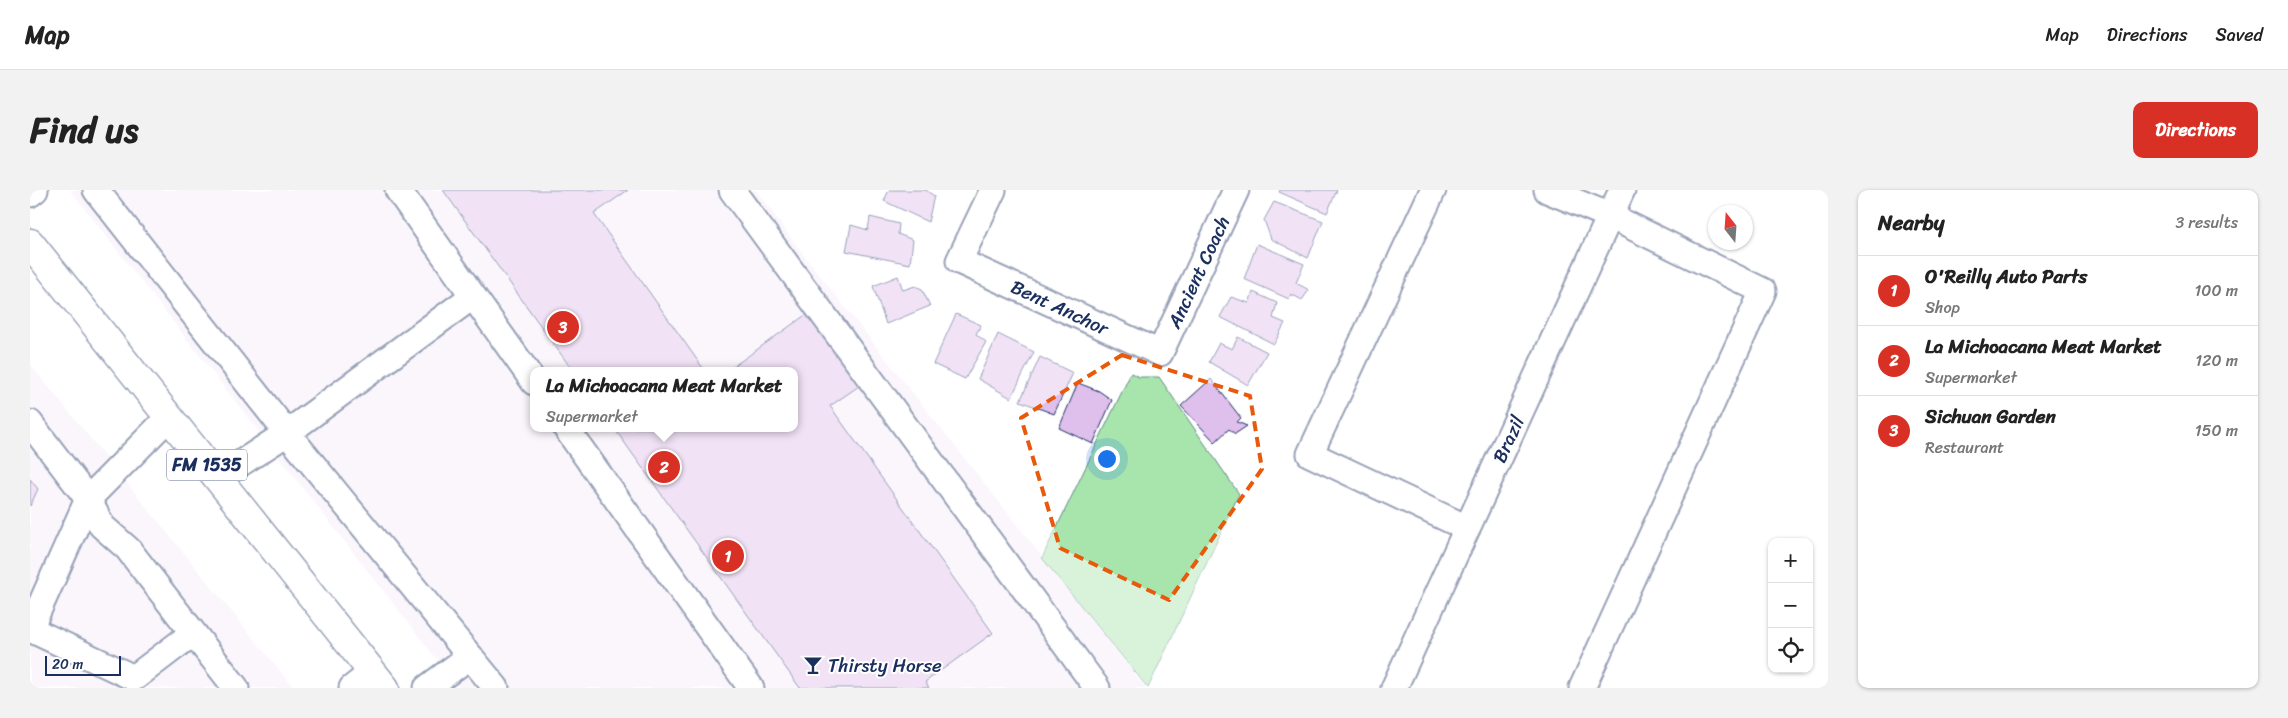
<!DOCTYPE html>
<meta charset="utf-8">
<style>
:root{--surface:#fff;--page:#f2f2f2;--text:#222;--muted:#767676;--line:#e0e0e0;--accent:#d93025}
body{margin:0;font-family:Sriracha,sans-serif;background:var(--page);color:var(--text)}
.controls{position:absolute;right:15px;bottom:15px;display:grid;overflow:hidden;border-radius:10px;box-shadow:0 1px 4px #0004}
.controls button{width:45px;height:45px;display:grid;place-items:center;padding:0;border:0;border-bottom:1px solid var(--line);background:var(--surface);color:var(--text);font:25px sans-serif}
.compass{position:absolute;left:1678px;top:15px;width:45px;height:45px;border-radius:50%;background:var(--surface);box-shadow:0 1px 4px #0004;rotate:343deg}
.scale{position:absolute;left:15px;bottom:12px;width:76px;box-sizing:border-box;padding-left:5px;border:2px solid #1b2f5e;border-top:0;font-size:14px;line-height:18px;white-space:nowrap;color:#1b2f5e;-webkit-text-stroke:4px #fff;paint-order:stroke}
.you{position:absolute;left:1076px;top:268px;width:18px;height:18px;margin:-12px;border:4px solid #fff;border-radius:50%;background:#1a73e8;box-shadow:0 0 0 8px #1a73e833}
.badge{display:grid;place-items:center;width:32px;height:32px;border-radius:50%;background:var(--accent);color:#fff;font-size:16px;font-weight:700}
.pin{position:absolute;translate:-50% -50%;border:2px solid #fff;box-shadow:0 1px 5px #0006}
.popup{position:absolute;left:500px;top:177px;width:268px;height:65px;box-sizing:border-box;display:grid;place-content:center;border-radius:10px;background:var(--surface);filter:drop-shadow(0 1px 4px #0005);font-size:16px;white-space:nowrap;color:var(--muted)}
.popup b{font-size:19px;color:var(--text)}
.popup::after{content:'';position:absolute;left:50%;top:100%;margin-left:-10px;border:10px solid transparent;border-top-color:var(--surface)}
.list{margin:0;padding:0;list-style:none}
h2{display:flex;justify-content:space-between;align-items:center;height:65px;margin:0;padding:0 20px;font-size:21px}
h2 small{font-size:16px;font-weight:400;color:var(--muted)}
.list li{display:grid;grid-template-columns:32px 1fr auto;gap:15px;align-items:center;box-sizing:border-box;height:70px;padding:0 20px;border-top:1px solid var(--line)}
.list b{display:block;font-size:19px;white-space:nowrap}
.list p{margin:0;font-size:16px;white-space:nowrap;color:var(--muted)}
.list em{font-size:16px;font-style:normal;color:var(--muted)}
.icon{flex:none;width:28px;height:28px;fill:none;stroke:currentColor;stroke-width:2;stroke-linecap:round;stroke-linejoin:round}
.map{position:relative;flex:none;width:1798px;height:498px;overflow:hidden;border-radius:10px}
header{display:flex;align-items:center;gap:30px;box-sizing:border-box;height:70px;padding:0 25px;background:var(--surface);border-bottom:1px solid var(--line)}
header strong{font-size:24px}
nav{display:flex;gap:28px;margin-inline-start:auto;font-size:18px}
.intro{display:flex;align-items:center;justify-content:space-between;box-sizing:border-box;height:120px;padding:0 30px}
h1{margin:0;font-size:35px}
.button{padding:12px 22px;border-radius:10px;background:var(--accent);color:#fff;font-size:18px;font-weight:700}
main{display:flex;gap:30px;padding:0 30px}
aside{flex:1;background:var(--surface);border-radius:10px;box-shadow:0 1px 4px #0004}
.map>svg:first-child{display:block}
.built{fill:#f5ecf9;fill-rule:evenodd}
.green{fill:#a8e5ac;stroke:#628a85}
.building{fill:#dfbfec;stroke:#1b2f5e}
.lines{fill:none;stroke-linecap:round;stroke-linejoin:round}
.minor-casing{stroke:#1b2f5e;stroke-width:29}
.major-casing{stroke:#1b2f5e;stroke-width:31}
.minor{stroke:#fff;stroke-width:25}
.major{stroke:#fff;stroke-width:28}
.marked{fill:none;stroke:#e8590c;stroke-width:4;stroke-dasharray:10 6;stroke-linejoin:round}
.labels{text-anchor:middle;stroke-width:4;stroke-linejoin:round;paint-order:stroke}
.shield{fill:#fff;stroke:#5f6d8e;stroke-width:1}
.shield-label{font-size:18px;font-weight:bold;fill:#1b2f5e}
.street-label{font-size:19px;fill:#1b2f5e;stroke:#fff}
.poi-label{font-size:19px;fill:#1b2f5e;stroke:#fff;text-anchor:start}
</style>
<header>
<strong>Map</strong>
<nav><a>Map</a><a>Directions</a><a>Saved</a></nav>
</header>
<div class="intro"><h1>Find us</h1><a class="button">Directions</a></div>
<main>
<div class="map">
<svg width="1798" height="498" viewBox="0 0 1798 498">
<rect width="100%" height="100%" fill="#fff"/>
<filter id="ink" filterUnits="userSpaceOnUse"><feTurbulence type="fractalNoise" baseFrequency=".02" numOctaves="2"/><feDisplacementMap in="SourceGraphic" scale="10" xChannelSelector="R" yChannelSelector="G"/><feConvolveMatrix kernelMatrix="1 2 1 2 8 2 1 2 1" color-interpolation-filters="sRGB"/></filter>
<g filter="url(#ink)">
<g class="built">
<path d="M40 0H726L774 65 1116 498H429ZM504 181H764V238H504Z"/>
<path d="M0 174 264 498H0Z"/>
</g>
<path class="green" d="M1101 183 1109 187H1129L1209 304 1118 498 1012 368Z"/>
<g class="building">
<path d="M413 0H598L564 24 675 181H543Z"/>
<path d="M859 0H896L904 6 898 32 854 11Z"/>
<path d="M1250 0H1307L1297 23 1249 2Z"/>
<path d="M1244 12 1293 31 1278 68 1241 49 1234 30Z"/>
<path d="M840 27 869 34 868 44 883 50 880 74 816 61 821 35 838 40Z"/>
<path d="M1227 54 1274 74 1266 93 1279 100 1272 110 1261 104 1259 109 1214 89Z"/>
<path d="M868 86 873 100 885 96 892 99 900 116 856 134 843 96Z"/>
<path d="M1223 102 1247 113 1243 128 1255 133 1244 154 1190 127 1201 107 1219 113Z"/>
<path d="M781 121 832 194 800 216 963 443 895 492 899 498H770L584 238H764V181H697Z"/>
<path d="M926 124 951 135 946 144 956 152 935 189 903 174Z"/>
<path d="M968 144 1004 162 981 208 948 189Z"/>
<path d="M1208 147 1237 162 1218 195 1179 172 1189 153 1202 159Z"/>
<path d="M1010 167 1043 183 1024 224 990 211Z"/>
<path d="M1181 189 1211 228 1207 232 1217 236 1205 244 1199 239 1185 252 1151 216Z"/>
<path d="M1048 193 1069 201 1082 210 1063 254 1029 238Z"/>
<path d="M0 289 8 299 0 316Z"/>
</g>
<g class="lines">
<g class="minor-casing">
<g id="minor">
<path d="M66 0 257 243 466 498"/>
<path d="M368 0 504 192"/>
<path d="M702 0 1067 498"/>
<path d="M963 0 929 71 1130 163 1206 0"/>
<path d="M1403 0 1280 264 1437 338"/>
<path d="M1517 0 1580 26 1733 101 1552 498"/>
<path d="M0 4 5 0"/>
<path d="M0 233 58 309 72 336 98 359 206 498"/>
<path d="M536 238 721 498"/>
<path d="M188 288 257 243 443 106"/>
<path d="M0 439 58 309 139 227"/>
<path d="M0 439 104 488 163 443"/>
<path d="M322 498 342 482"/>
<path d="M397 498 440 466"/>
<path d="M1364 498 1592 0"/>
</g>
</g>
<g class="major-casing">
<path id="major" d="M0 53 355 498"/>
</g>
<use href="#minor" class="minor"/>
<use href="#major" class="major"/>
</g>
</g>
<path d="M0 0H1798V498H0ZM1092 165 1220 206 1232 279 1139 410 1030 358 991 228Z" fill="#fff" fill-opacity=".55" fill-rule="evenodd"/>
<path class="marked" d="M1092 165 1220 206 1232 279 1139 410 1030 358 991 228Z"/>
<defs>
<g id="bar-bare" transform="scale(1.5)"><path d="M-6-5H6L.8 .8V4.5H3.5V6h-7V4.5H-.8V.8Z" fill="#1b2f5e" stroke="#fff" stroke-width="2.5" paint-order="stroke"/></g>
</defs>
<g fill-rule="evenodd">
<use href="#bar-bare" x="783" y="475"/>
</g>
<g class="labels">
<rect class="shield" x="137" y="259.5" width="80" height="31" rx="4"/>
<g class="shield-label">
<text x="177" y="281">FM 1535</text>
</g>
<g class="street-label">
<text transform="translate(1168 82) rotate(-65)" y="7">Ancient Coach</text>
<text transform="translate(1030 117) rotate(25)" y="7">Bent Anchor</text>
<text transform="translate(1478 249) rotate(-65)" y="7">Brazil</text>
</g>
<g class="poi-label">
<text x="798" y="482">Thirsty Horse</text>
</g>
</g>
</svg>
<div class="controls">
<button>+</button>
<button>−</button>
<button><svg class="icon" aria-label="locate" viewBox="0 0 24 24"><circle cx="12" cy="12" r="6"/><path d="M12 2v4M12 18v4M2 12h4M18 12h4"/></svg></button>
</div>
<svg class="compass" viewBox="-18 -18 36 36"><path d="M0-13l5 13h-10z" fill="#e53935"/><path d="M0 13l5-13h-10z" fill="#767676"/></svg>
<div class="scale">20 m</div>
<div class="you"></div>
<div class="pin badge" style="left:698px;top:366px">1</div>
<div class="pin badge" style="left:634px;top:277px">2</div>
<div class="popup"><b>La Michoacana Meat Market</b>Supermarket</div>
<div class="pin badge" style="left:533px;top:137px">3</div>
</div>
<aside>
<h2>Nearby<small>3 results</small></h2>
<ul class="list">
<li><span class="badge">1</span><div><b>O'Reilly Auto Parts</b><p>Shop</p></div><em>100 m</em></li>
<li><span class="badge">2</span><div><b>La Michoacana Meat Market</b><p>Supermarket</p></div><em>120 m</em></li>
<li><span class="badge">3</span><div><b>Sichuan Garden</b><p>Restaurant</p></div><em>150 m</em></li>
</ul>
</aside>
</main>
